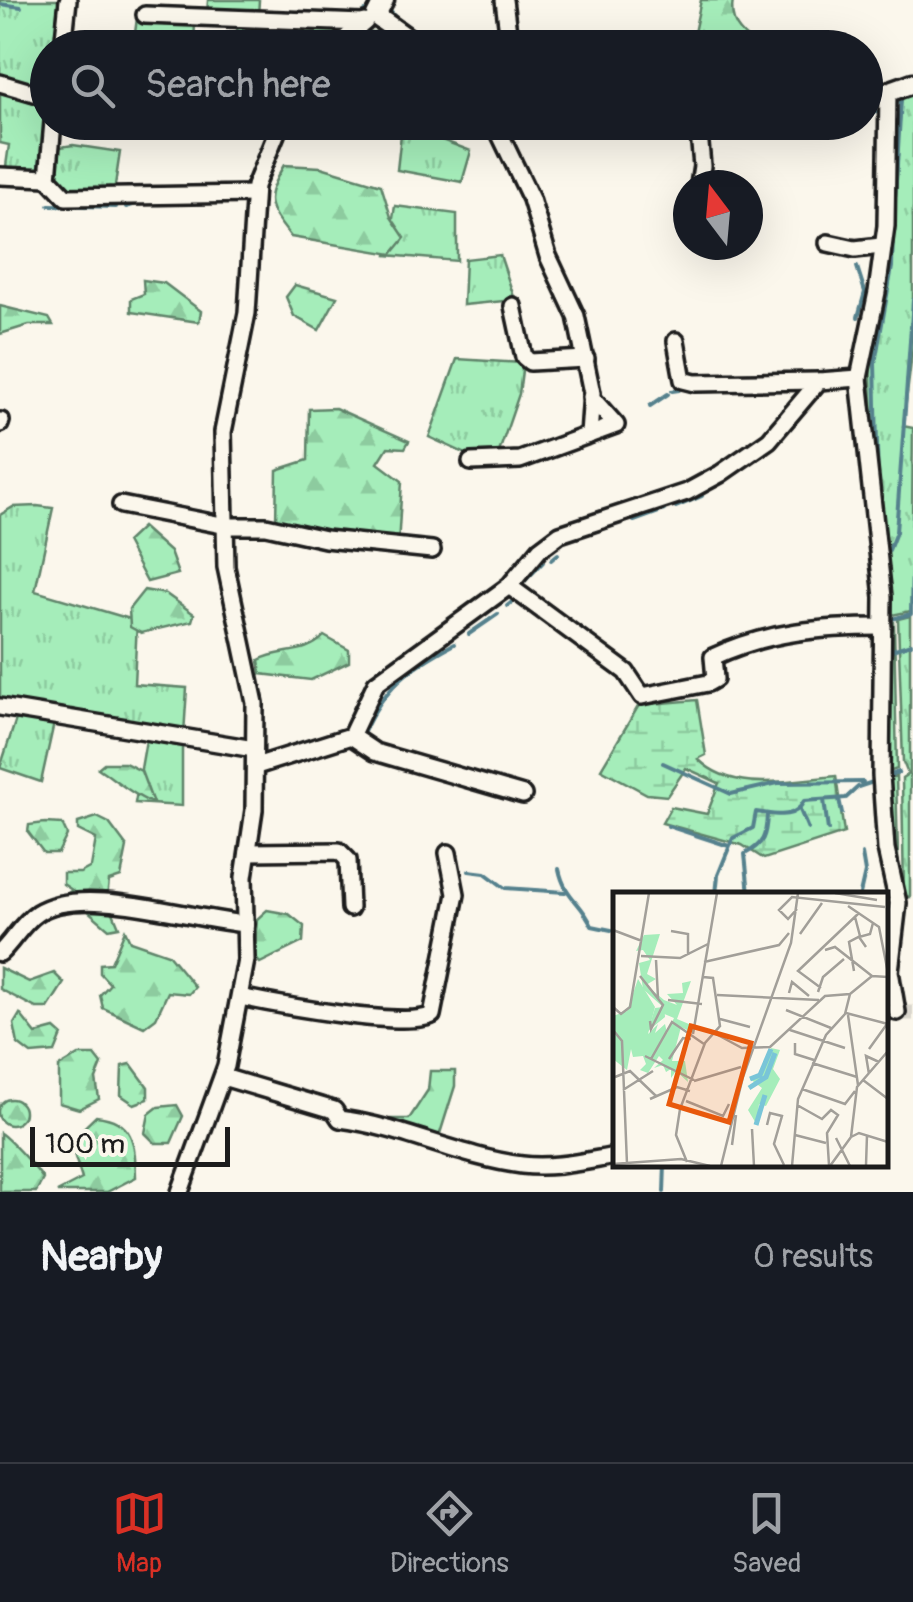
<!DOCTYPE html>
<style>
:root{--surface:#171b24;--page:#242831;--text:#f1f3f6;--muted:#9ea1a6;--line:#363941;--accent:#d93025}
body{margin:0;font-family:Pangolin,sans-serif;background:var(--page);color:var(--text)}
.compass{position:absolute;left:673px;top:170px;width:90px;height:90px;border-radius:50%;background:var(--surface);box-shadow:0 10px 40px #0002;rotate:344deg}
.scale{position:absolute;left:30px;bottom:25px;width:200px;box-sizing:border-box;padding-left:10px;border:5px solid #1c1c1c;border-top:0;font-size:28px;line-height:35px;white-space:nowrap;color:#1c1c1c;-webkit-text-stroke:8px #fbf7ec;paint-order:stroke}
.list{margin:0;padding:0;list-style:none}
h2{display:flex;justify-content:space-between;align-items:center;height:130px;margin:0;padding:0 40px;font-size:42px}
h2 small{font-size:32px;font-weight:400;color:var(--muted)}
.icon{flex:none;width:55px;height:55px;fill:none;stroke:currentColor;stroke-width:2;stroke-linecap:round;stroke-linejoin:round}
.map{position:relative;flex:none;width:913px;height:1192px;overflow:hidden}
.search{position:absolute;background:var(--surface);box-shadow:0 10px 40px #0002;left:30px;right:30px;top:30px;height:110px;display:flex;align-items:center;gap:25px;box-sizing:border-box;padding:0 35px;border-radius:55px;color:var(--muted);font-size:38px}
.sheet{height:270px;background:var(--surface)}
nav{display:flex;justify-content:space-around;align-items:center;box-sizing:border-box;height:140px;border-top:2px solid var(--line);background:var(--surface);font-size:28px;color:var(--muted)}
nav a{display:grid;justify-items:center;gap:5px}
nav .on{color:var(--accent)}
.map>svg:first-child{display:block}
.grass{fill:url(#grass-tufts);stroke:#60846b;stroke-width:2.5}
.forest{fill:url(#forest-firs);stroke:#60846b;stroke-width:2.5}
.wetland{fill:url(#wetland-marsh);stroke:#60846b;stroke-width:2.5}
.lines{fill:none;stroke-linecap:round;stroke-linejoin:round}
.stream{stroke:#54818d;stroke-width:4}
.minor-tunnel{stroke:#dad6cd;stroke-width:15;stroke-dasharray:15 8;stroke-linecap:butt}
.minor-casing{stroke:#1c1c1c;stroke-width:22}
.tertiary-casing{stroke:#1c1c1c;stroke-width:25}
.minor{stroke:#fbf7ec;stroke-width:15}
.tertiary{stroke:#fbf7ec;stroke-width:18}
.inset-river{fill:none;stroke:#79c5d8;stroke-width:5}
.inset-road{fill:none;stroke:#a29f99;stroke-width:2.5}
.view{fill:#e8590c;fill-opacity:0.15;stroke:#e8590c;stroke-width:5}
.inset-edge{fill:none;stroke:#1c1c1c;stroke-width:5}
</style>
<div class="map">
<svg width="913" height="1192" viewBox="0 0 913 1192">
<defs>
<pattern id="grass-tufts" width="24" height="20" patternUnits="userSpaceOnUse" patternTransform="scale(2.5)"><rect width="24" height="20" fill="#a5edba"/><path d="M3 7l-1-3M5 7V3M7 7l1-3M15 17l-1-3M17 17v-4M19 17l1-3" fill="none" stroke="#8dcb9f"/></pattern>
<pattern id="forest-firs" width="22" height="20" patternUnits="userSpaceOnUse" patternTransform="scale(2.5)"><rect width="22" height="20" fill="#a5edba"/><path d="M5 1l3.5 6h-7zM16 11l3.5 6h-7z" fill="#8dcb9f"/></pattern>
<pattern id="wetland-marsh" width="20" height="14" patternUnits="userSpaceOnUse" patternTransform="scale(2.5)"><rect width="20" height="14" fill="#a5edba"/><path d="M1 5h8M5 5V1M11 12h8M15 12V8" fill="none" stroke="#8dcb9f"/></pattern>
</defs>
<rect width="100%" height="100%" fill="#fbf7ec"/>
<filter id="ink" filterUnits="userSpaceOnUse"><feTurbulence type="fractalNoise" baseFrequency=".01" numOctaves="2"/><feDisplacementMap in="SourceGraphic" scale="20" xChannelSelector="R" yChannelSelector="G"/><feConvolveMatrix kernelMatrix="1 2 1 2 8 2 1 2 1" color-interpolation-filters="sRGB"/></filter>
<g filter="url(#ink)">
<g class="grass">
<path d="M0 0H64L59 47 48 48 47 89 0 79Z"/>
<path d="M208 0H259L258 16 207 15Z"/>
<path d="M137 18 195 21 194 47 133 48Z"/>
<path d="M373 32 393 36 391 47 342 48Z"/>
<path d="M0 89 46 105 41 175 5 173 9 145 0 143Z"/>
<path d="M913 89V346L903 426 913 428 911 611 892 615 877 506 870 360 892 267 901 99Z"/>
<path d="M402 125 471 151 462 182 397 170Z"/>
<path d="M73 145 120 152 114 192 75 194 53 178 54 148Z"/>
<path d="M395 206 457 214V261L387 255Z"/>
<path d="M500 255 515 300 463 305 465 259Z"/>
<path d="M457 359 523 363 519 394 494 467 429 437Z"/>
<path d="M37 506 53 508 35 591 137 621 134 684 187 688 184 734 0 700V515L13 507Z"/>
<path d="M910 616V897L904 896 902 778 908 774 903 762 898 619Z"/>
<path d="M894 621 897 769 884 774Z"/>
<path d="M17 716 54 723 41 782 0 768Z"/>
<path d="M146 740 182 746V806L135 803Z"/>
<path d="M896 776 899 894 884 780Z"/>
</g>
<g class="forest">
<path d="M701 0H733C729 22 738 32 758 47H691Z"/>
<path d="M267 19 346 25 321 47 270 39 272 47 227 48 233 45 238 27 245 25 267 37 261 27Z"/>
<path d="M201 123 269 122V123L268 128C245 131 222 137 201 123Z"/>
<path d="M284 165 321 167 381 185 391 217 405 238 392 254 291 237C266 205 263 201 284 165Z"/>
<path d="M143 280 164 283 201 311 199 322 131 312V299L144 294Z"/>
<path d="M295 285 337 297 319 330 294 316 286 297Z"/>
<path d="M0 306 49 318 53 325H29L0 334Z"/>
<path d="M335 408 409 441 405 448 388 447 378 463 402 481 398 545 318 536 276 523 277 470 308 460 309 409Z"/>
<path d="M142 527 170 552 178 574 147 582 126 542Z"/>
<path d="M144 590 166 594 194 614 192 621 141 633 130 627 129 609Z"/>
<path d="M324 636 349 650V662L311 680 261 674 259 660C281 648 305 656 324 636Z"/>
<path d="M104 763H125L141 771 153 803C138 799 113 778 98 768Z"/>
<path d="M97 817 109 823 127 847 121 877 109 881 107 898 119 927 109 929 87 910 60 899 72 890 63 884V873H80L91 867 96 839 78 830V823Z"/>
<path d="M45 823 62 824 67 835 58 853H44L28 832 29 825Z"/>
<path d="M267 910 289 914 304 926 303 942 260 963 254 956 257 919Z"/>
<path d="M125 930 130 941 168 954 195 987 189 994 168 992 156 1018 144 1027 103 1008 100 995 110 984 100 973V964L111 963Z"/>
<path d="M0 968 29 982 54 973 64 983 48 1008H36L0 989Z"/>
<path d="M20 1014 36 1034 55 1029 62 1035 55 1052 31 1054 18 1044 14 1024Z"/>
<path d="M79 1055H95L102 1064 96 1079 99 1099 79 1109 59 1103V1067Z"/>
<path d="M131 1064 148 1087V1099L134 1104 121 1095 122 1066Z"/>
<path d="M430 1071H455V1086L438 1140 387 1130 391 1119H409L428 1090Z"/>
<circle cx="11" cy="1112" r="13"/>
<path d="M177 1105 183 1116 171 1143H155L145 1133 149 1114 158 1107Z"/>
<path d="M96 1116C134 1120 135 1143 136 1177L107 1192H57L82 1179 70 1141Z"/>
<path d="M0 1133C9 1139 38 1170 43 1179L36 1192H0Z"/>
</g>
<path class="wetland" d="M697 700 706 755 698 759C733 794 789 780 836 776L844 833 764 859 742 845 662 823 671 807 707 814 719 783 686 768 667 796 647 794 601 769 639 705Z"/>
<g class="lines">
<g class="stream">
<path d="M0 4 21 7"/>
<path d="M389 10 403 26"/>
<path d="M358 17 374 4"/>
<path d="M0 91 44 105 46 121"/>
<path d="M866 115 882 110"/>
<path d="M702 122 754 126"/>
<path d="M766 126 827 122"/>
<path d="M39 173 44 134"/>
<path d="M145 188 159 187"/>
<path d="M49 205 116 207"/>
<path d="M126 207 140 203"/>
<path d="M894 214 901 99"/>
<path d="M857 267 865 292 858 317"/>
<path d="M672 391 679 390"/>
<path d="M690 391H700"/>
<path d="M650 406 668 394"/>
<path d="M878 487 875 363 892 267 893 228"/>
<path d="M676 507 702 496"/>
<path d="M881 511 891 591 889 626"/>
<path d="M634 521 664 510"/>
<path d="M889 550 896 532 913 300"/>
<path d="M551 560 558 554"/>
<path d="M519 587 543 562"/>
<path d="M507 606 517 598"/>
<path d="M892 619 911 614 913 515"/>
<path d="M469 634 498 614"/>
<path d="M889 651 911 644"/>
<path d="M363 734C384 686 409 668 454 644"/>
<path d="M663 763 731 794 778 783 863 782"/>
<path d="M888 776 899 772"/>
<path d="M839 799 842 813"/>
<path d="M824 800 828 830"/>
<path d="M800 810 808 829"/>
<path d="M668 826 729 846"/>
<path d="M559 869C565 898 581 901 592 926L616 931"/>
<path d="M469 871 485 873 505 888 565 892"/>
<path d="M716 894 718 875 733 838 753 828 756 812C774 814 794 821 804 801L846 798 858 787 873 782"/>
<path d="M749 894 745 854C764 844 766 836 767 815"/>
<path d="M860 894 865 872 862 854"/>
<path d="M664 1192 665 1164"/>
</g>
<path class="minor-tunnel" d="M903 1013H913"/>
<g class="minor-casing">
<g id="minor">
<path d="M504 0 510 48"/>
<path d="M145 15 363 23"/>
<path d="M63 48 68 0"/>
<path d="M334 48 365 22"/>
<path d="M0 83 48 97"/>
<path d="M888 92 886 226 877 292 859 378 883 597 881 775 886 849 898 903 890 971 897 1012"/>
<path d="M53 122 48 178 66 197 254 194"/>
<path d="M494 122 531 199 548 256 576 316 592 393 589 435"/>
<path d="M698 122 702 166 699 185"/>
<path d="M0 176 48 178"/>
<path d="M828 243 855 249 881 246"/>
<path d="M513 306 524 357 530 362 586 359"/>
<path d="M676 341 683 380 695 383 819 381"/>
<path d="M0 424 1 421"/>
<path d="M471 462 520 460 616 425 591 397"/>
<path d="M121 505 227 526H266L325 539 432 550"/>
<path d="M509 586 626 672 642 696 708 683 715 679 713 657C768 631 823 627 883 627"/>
<path d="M0 707 254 749"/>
<path d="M351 736 375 752 523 795"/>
<path d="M256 766 351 736 376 683 509 586 540 549 560 534 687 492 720 474 769 440 819 381 859 378"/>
<path d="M248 852 339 851 348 860 350 908"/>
<path d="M0 953C13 941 22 923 37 913 83 883 192 920 246 924"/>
<path d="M240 997C274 1004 407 1029 432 1015L456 894 448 853"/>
<path d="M223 1077 334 1110 340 1119C403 1127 459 1157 522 1165 553 1169 585 1161 616 1156"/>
<path d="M180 1192 226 1066 246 960 244 877 254 810 255 703 226 567 223 432 247 313 255 186 281 122"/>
</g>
</g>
<g class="tertiary-casing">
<g id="tertiary">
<path d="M384 0 376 16 421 48"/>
<path d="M866 92H888L913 83"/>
</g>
</g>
<use href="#minor" class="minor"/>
<use href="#tertiary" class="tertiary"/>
</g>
</g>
<g transform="translate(613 892)">
<rect width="275" height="275" fill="#fbf7ec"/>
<path d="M25 87 42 115 35 142 45 132 42 141 52 132 54 141 61 126 49 121 51 108 64 113 54 102 70 101 69 91 78 89 64 127 83 135 80 141 68 135 59 169H72L75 190 63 179 58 186V177L53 180 50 173 41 176 50 168 46 164 35 181 27 178 33 172 30 164 20 165 18 157 14 178 0 167V124L14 119Z" fill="#a5edba"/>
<path d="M47 42 34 82 43 87 33 93 51 108 52 125 35 139 42 116 50 115 30 97 26 71 37 68 30 58 23 59 31 43Z" fill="#a5edba"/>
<path d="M158 156 167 158 160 177 167 187 153 214 146 212 144 233 135 218 149 196 137 187 147 182Z" fill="#a5edba"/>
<path class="inset-river" d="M137 187 147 183 158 157M136 196 153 185 162 161M143 233 152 203"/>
<path class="inset-road" d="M222 1 264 8M235 14 266 35 275 81M184 17 175 27 166 18 179 5 272 15M0 38 29 49M58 39 75 42V63M187 42 209 11M253 55 246 45 257 42 260 31M212 58 222 55 259 84M28 64 67 66 95 52M43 68 45 106M91 70 166 53 176 41M241 79 236 50 247 44 242 25M27 84 50 113 38 137 37 129M208 96 185 79 246 21M205 100 210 85 231 67M176 101 179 90 196 104M104 103 206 108M55 108 89 112M0 115 8 122 17 115 36 1M173 118 218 136M233 121 275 132M235 123 245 193M107 127 137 135M0 138 9 149 14 272M177 138 232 156M80 142 104 1M103 142 129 156 157 155 212 104 237 102 259 84 275 85M182 151V162L201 168M256 157 274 132M32 164 81 188M38 167 59 130 91 152M56 167 70 146 78 147M199 171 244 185M256 182 253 164 266 170M2 185 17 179 43 204M250 188 275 207M81 189 128 175M189 197 232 212 242 199M10 198 40 179M37 207 64 195 77 199M73 209 110 224 116 212M184 213 209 227 218 218 225 223 214 241 216 273M154 233 157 221 169 224 161 252 171 273M139 237 141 274M182 243 213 251M238 245 246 241 275 250M223 246 237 274M119 253 123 223M74 270 63 243 67 217 92 151 107 134 100 86 90 85M0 272 68 267 97 274M253 273 254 243M108 274 130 185 178 51 185 1M179 274 185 207 213 143 232 122 237 102M217 274 238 245 244 195 275 159"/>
<path class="view" d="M78 134 138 151 116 230 56 212Z"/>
<rect width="275" height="275" class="inset-edge"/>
</g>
</svg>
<svg class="compass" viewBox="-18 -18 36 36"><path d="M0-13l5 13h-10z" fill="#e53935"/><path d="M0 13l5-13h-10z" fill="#9ea1a6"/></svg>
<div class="scale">100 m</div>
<div class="search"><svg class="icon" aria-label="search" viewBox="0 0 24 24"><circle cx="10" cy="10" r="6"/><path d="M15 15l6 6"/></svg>Search here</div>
</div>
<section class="sheet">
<h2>Nearby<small>0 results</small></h2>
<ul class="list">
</ul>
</section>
<nav>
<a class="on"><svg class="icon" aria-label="map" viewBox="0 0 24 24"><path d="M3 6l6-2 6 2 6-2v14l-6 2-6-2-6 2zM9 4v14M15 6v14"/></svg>Map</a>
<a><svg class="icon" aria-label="directions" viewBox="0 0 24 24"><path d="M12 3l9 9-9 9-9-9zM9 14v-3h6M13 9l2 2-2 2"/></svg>Directions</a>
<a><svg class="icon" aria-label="saved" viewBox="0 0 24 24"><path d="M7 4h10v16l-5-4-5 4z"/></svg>Saved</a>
</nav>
